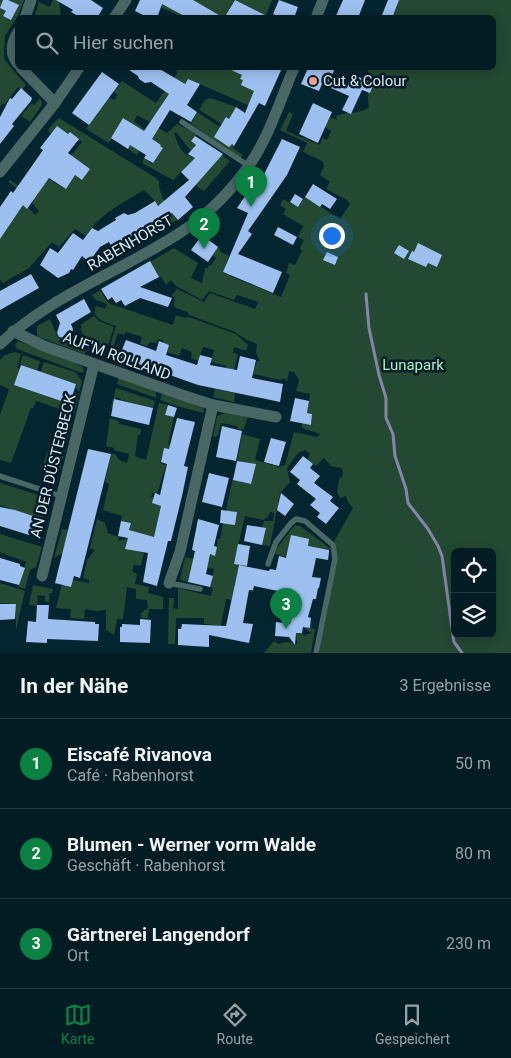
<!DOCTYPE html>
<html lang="de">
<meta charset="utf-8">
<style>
:root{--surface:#021c24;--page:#102931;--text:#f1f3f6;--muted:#96a1a6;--line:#233a41;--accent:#0b8043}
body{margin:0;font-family:Roboto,sans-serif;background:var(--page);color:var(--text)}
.controls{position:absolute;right:15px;bottom:15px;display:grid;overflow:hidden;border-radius:8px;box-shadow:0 2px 12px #0003}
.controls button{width:45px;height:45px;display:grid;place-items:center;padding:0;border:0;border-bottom:1px solid var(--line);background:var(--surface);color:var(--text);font:25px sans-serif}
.you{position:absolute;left:331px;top:235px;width:18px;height:18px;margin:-12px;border:4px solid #fff;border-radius:50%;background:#1a73e8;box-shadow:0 0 0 8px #1a73e833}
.badge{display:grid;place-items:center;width:32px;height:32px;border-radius:50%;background:var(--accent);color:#fff;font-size:16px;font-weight:700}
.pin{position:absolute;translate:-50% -41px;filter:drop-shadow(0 1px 2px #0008)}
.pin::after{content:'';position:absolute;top:26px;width:18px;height:15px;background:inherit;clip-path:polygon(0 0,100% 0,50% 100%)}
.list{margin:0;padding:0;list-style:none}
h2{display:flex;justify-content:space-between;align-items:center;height:65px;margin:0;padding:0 20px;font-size:21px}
h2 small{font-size:16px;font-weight:400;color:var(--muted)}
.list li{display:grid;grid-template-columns:32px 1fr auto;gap:15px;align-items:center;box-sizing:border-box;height:90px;padding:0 20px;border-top:1px solid var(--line)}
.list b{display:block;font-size:19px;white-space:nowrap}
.list p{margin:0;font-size:16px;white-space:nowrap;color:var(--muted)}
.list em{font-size:16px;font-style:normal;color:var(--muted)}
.icon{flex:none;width:28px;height:28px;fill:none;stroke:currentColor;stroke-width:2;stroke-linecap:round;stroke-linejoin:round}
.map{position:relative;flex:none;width:511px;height:653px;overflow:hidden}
.search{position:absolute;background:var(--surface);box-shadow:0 2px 12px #0003;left:15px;right:15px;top:15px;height:55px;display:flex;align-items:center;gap:12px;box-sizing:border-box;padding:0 18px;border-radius:8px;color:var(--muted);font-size:19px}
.sheet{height:335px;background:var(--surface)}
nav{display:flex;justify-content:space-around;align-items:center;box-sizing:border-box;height:70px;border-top:1px solid var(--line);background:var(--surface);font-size:14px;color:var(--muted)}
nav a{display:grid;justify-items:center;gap:2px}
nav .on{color:var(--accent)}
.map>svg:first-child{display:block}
.green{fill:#234932;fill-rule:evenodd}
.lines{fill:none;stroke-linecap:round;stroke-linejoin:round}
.stream{stroke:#8585a9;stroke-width:3}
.building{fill:#9ec0f0}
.lane{stroke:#496765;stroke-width:5.5}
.street{stroke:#496765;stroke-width:11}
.poi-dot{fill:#f49d8b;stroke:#001b26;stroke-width:2}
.labels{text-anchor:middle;stroke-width:5;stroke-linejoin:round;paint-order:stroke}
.poi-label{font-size:15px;fill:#d6e8ef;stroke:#001b26;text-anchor:start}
.street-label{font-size:15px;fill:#d6e8ef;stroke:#001b26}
.park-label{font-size:15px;fill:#a5f6c2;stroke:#001b26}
</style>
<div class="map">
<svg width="511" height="653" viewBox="0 0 511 653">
<rect width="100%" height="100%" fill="#032530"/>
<g class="green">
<path d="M0 0H24L17 18 5 36 4 59 26 85 22 90 18 87 5 104 3 103 0 106Z"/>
<path d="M53 0H59L61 17 34 18 39 2 50 7Z"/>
<path d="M145 0H234L224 18 182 17Z"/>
<path d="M235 0H272L266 15Z"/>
<path d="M395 0H511V653H318L333 572V543L353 508 348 502 346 496 340 498 337 493 339 479 342 477 343 471 341 468 331 466 324 458 316 466 307 460 310 454 305 450 298 453 287 468 290 482 280 493 270 546 262 545 266 530 262 527 264 521H273L274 513 270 512 267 518 263 520 245 516 234 563 239 564 234 586 253 590V592L234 588 231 600 226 599 221 626 204 624V618H176L175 644H168L169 598H174L173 608 178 609V588L211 596 213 588 210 587 214 569 207 568 188 582 180 580 185 557 204 562 206 553 215 555 218 539H220L233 477 240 479V482L251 484 253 474 250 463 237 461 242 434 260 439 255 460 279 467 285 465 294 432 317 437 320 434 302 428V423L311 425 312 414 307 413 310 394 296 391 299 380 294 372 289 371 287 382 284 378 281 380 253 374 257 361H260L256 353 257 344 247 340 235 332 189 315 187 312 174 307 175 297 171 296 177 289 204 302 210 293 255 309 258 302 237 295 234 300 209 291 202 300 176 286 171 280 166 285 161 277H159L150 262 174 248 198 263 191 278 202 283 205 268H208L209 265 211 266 216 258 212 255 218 247 221 252 229 256 223 273 281 297 290 275 286 273 289 263 295 265 302 251 300 248 304 240 298 237 303 226 283 214 286 209 280 205 283 199 298 207 305 197 340 219 350 204 347 200 326 189 330 182 320 175 324 166 322 161 303 152 307 143 280 130 289 112 293 114 286 131 320 145 322 138 327 140 331 131 325 127 330 117 337 120 336 116C347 111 360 115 369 107 366 94 371 81 367 68H494V18L395 17 390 7ZM455 552H492V634H455Z"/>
<path d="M172 68H249L242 74 244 80 255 90 250 106 188 79 170 110 161 106 150 122 137 115 134 121 149 133 155 126 167 133 177 124 197 134 191 141 196 145 191 151 176 132 174 133C179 146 180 154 195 158L173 180 142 163 144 158 152 164 162 149 147 137 137 155 128 149 131 123 124 118 109 143 86 129 109 97 114 100 118 95 113 91 122 81 156 103 178 72Z"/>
<path d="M211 98 236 107 229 119 226 118 222 124 199 110 205 100Z"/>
<path d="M39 99 42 101V105L30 122 21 116 31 104 34 105Z"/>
<path d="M197 112 220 127 217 132 219 134V136L234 146 233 148 243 155 240 158 191 124Z"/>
<path d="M59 118 156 178 159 181C158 194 170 211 178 220L158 229 155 223 164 217 155 201 144 190C123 203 99 214 86 236L75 229 59 247 52 242 29 268 3 283 0 280V238L24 203 35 215 39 211 32 203 34 200 8 182 10 180 36 197 40 187 48 179 66 189 73 178 72 173 82 180 90 169 69 158 82 142 70 132 68 134 57 126 51 134 48 131 49 128Z"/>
<path d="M222 155 230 161 204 191 195 185Z"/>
<path d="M100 290 108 303 173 325 176 315 185 318 189 317 236 334 248 345 246 351 234 347 233 353 238 354 234 370 225 368 226 366 211 362 214 350 203 347 198 361 191 358 192 352 182 348 179 356 166 352 169 345 163 343 164 341 158 339 156 343 150 342 147 346 140 344 142 337 126 332 124 335 118 333 113 348 109 349 116 326C106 322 90 319 96 306L105 309 107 304 96 300 92 295Z"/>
<path d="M94 316 99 321 114 327 107 348 94 343 91 349V344L84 336 80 329 82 327 80 325Z"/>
<path d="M50 319 58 338 64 340 70 336 72 339 78 335C84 341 87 346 85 354L39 337 37 334V326Z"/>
<path d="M18 341 72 361 83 367 84 371 82 373 17 349 15 345Z"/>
<path d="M15 352 21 354 17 367 20 369 14 385 70 404H72L77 396H79L74 414 36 401 33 408H31L11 463 0 460V415L9 389 0 385V360L5 355Z"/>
<path d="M23 355 40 361 37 371 20 364Z"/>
<path d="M44 362 75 372 82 381 79 392 75 387 76 384 40 372Z"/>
<path d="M119 377 156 392V398L117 384Z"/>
<path d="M116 388 155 401 153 408 121 400V399L116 397 113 408 111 407Z"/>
<path d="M215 389 235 393 234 402 213 397Z"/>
<path d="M162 394 200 406 204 409V413L180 407 160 400Z"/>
<path d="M159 403 168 405 165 415 174 417 168 444 170 445 169 449 164 448 160 463 166 465 157 494 152 493 151 497 154 498 152 503 161 506 156 539 141 534 137 551 144 553 141 566 134 565 132 571 137 574 135 584 149 587 148 593 163 597V609H149L148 618H141V613H143V611L148 608 147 600 136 599V589L127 587 123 619H117L114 635 106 630V610L97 611 85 609 84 619 70 618 71 609 56 608 62 584 71 587 73 580 89 583V580L83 578 87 560 95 550 90 548 97 519 105 523 108 533 119 537 118 541 128 538 131 523 121 521 122 516 103 510 109 484 105 482 111 454H115L119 460 127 463 129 454 114 450V448L106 446 110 418 119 421V424L141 429 140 435H138L135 456 146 460Z"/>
<path d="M226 413 248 417 243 430 238 429 237 426 221 423 218 435 216 437 213 436 217 416Z"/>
<path d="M59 417 71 423 60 470 43 465Z"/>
<path d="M0 483 47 498 43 520 0 505Z"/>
<path d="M295 525 300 526 331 549C317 547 305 555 291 557 286 557 280 555 275 554L276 549Z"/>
<path d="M62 529 69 530 64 552 54 558Z"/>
<path d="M0 534 42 547 36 567 30 570 25 589 18 587 26 562 0 552Z"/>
<path d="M0 583 25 591 16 630V604L0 603Z"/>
<path d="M33 585 53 589 52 593H50L49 602H45V596L38 595 37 606 29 605Z"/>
<path d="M303 626 315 629 311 653H264L274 641 278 644 286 642 297 644 296 633H302L305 636 307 634H312Z"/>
</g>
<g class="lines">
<path class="stream" d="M366 294 369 328 379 375 386 398V418L393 434 395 456 406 489 408 503 428 529 438 546 442 556 453 636 454 642 462 653"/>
</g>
<g class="building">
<path d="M3 0H8L19 5 11 20 3 16 6 11 0 8Z"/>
<path d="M56 0H91L103 8 97 18H81L71 12 73 10Z"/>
<path d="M140 0H193L224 18H188L162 4 157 18H149L135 11Z"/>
<path d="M235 0 271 18H224Z"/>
<path d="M279 0 298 7 294 18H281L273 14Z"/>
<path d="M343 0H365L358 18H335Z"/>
<path d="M388 0H399L392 18 382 15Z"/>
<path d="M126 68H158L185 84 188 79 200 84 187 105 197 112 191 122 170 110 152 139 161 145 160 146 163 148 153 163 144 158 146 155 130 145 128 149 111 138 123 118 144 131 169 94 151 82 145 83 139 79 138 76Z"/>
<path d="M227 68H282L265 106 259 103 234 146 232 144 229 147 214 137 226 117 229 119 236 107 245 113 254 91 241 85 243 80 240 79 242 75Z"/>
<path d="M308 68H335L331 78 348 85 351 74 374 83 370 93 362 90 351 114 342 110 349 96 322 84 319 91 301 84Z"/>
<path d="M102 72 119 84 89 125 72 113Z"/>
<path d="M21 88 32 98 31 101 12 124 14 126 0 144V117L10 98 12 99Z"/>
<path d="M313 103 332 112 318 143 299 134Z"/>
<path d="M57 126 68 134 70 132 79 139 68 153 90 169 82 180 75 175 66 189 49 178 27 209 23 205 0 239V207L11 191 13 193 43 150 40 148Z"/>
<path d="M195 136 223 154 185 197 193 207 178 220 172 213 124 241 128 249 116 255 109 242 100 247 89 262 82 256 73 270 71 269 69 273 58 278 40 265 50 248 58 253 73 233 83 240 92 228 98 231 116 220 115 218 124 213 128 215 135 213 155 201 158 206 189 180 181 172 195 158 188 154 196 145 191 141Z"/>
<path d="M282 139 300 147 287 175 248 231 252 234 238 254 282 272 273 293 223 272 248 213 237 208 259 176 262 178Z"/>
<path d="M313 184 337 199 330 209 322 204 320 207 305 197Z"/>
<path d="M295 194 303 199 298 207 290 202Z"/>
<path d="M278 227 297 237 293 245 274 235Z"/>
<path d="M202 235 218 247 208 262 191 250Z"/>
<path d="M418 243 442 255 437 267 428 263 426 267 408 259 412 251 414 252Z"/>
<path d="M399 245 409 251 404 259 394 253Z"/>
<path d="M327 252 338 257 335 265 323 260Z"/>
<path d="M150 261 159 277 140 287 172 298 168 307 140 298 125 306 121 300 116 303 112 297 108 300 101 289Z"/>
<path d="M31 274 39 288 0 310V291Z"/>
<path d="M84 299 91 312 71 324 73 329 72 334 64 338 59 337 57 333 60 323 56 315Z"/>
<path d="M126 340 156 351 159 341 169 345 166 355 197 365 200 355 212 358 210 365 237 370 240 356 256 360 252 378 283 384 280 402 198 385 119 357Z"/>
<path d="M94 344 107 348 104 356 91 352Z"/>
<path d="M21 365 76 384 70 404 14 385Z"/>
<path d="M295 398 309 401 307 413 312 414 311 425 290 421Z"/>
<path d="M114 399 153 408 149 425 111 416Z"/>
<path d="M168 405 177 408 174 417 165 415Z"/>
<path d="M177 418 195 422 184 466 188 467 182 496 171 541H168L157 586 143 582 148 553 125 549 128 538 118 536 121 521 131 523 129 530 154 537 161 506 152 503 155 493 160 495 167 464 161 462 164 448 169 449Z"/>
<path d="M222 426 242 431 236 461 216 457Z"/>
<path d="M271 438 286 442 279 466 264 462Z"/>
<path d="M88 449 111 454 80 578 74 576 71 587 55 583Z"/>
<path d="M303 456 313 464 310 468 320 476 314 483 333 497 330 501 339 508 326 524 317 517 320 513 310 505 316 499 297 484 300 480 290 472Z"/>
<path d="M237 461 256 464 251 484 233 480Z"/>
<path d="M209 473 229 478 222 507 202 502Z"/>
<path d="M281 493 294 504 285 516 277 510Z"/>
<path d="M0 507 15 510 36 517 35 518 40 520 34 535 30 534 29 535 0 526Z"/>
<path d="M221 510 237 512 235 525 220 523Z"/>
<path d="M198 519 219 525 214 546 217 547 215 556 210 554 206 574 213 576 210 587 188 582 195 551 192 550Z"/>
<path d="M247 525 266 528 262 545 244 541Z"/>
<path d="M291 535 309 539 308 546 329 550V552L328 560 316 558 312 577 321 578 319 588H318L316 599H313L308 617 311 618 310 628 303 627 302 633H296L295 645 289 637 275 636 276 622 290 624 295 602 290 601 292 594 254 586 253 590H249L243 623 253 624 249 643 209 635V647L178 645V629H181L182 624 226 626 239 565 269 571 270 569 276 570 279 556 286 558Z"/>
<path d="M238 544 250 546 247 566 234 564Z"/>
<path d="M0 558 20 564V566L25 568 19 585 0 580Z"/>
<path d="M0 604H16L15 619 0 620Z"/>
<path d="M37 605H49L48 619 95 622V624H99L98 641 47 639V643L26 642 28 621 36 622Z"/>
<path d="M140 619 151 620 150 643 120 642V627H122V624L140 625Z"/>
</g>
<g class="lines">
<g class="lane">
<path d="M182 122 249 166"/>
<path d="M0 476 61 496"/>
<path d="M268 564 276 542 291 523 296 519 305 521 333 545 335 559 316 653"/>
<path d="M169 583 200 589"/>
</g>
<g class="street">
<path d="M25 18 31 0"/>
<path d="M114 18 126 0"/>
<path d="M316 18 323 0"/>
<path d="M18 32C11 43 9 53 18 64"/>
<path d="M21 68 55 103"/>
<path d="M0 172 55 103 79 68"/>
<path d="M13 331 44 346 182 395 213 405 276 417"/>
<path d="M0 344C55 292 129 269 190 226 211 211 232 189 248 167 269 138 280 100 294 68"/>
<path d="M42 576 94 364"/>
<path d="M169 583 180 552 213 405"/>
</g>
</g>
<circle class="poi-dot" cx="313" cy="81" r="5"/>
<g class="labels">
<g class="poi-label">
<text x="323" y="86">Cut &amp; Colour</text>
</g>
<g class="street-label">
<text transform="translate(130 243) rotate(-30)" y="5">RABENHORST</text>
<text transform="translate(117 356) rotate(20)" y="5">AUF'M ROLLAND</text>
<text transform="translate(53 466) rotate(-76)" y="5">AN DER DÜSTERBECK</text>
</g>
<g class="park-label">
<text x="413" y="370">Lunapark</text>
</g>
</g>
</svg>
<div class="controls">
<button><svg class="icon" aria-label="locate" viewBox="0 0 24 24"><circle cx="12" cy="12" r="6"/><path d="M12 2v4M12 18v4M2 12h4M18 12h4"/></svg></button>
<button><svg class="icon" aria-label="layers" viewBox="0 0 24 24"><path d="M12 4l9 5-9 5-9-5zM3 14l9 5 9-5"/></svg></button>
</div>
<div class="you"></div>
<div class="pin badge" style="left:251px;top:207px">1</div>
<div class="pin badge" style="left:204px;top:249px">2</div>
<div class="pin badge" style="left:286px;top:629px">3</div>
<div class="search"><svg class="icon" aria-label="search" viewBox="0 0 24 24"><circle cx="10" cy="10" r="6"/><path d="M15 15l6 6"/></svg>Hier suchen</div>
</div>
<section class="sheet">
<h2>In der Nähe<small>3 Ergebnisse</small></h2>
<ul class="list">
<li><span class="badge">1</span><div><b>Eiscafé Rivanova</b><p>Café · Rabenhorst</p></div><em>50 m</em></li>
<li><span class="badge">2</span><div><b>Blumen - Werner vorm Walde</b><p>Geschäft · Rabenhorst</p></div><em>80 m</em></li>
<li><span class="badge">3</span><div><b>Gärtnerei Langendorf</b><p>Ort</p></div><em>230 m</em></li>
</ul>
</section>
<nav>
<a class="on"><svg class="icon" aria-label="map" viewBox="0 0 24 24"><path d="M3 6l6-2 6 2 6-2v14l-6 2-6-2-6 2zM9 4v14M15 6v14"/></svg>Karte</a>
<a><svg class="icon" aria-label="directions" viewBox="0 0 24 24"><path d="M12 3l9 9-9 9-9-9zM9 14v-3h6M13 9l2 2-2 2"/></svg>Route</a>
<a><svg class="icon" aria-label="saved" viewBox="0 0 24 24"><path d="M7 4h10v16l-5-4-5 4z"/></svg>Gespeichert</a>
</nav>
